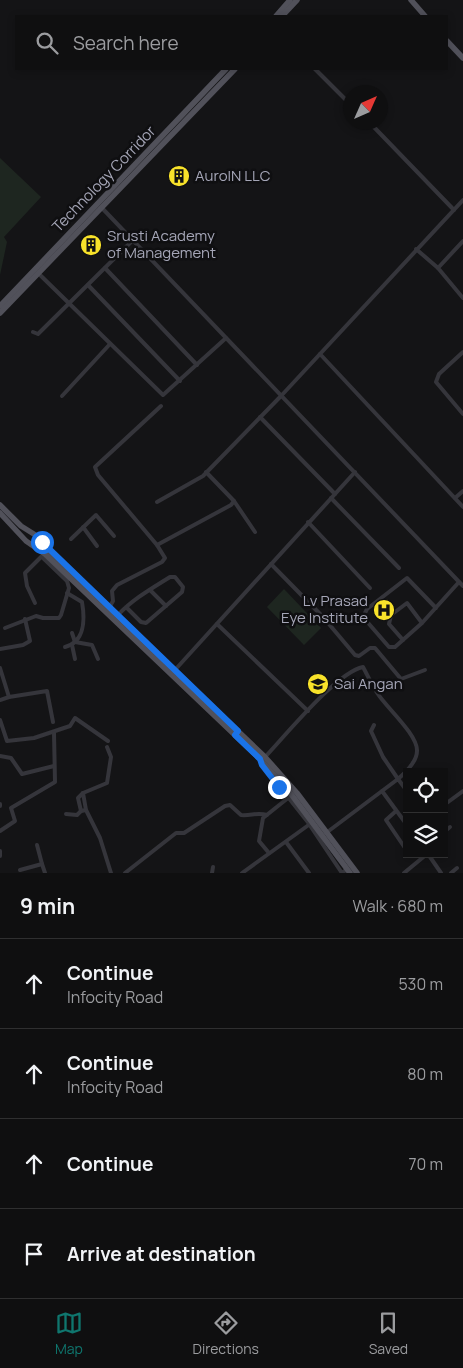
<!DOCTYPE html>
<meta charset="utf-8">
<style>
:root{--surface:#0f0f10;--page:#1d1d1e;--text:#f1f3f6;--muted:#9b9c9f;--line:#2f2f30;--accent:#0f766e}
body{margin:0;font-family:Manrope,sans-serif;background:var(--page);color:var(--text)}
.controls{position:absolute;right:15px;bottom:15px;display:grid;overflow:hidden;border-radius:0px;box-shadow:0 2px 8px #0003}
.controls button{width:45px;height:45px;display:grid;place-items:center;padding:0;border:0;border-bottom:1px solid var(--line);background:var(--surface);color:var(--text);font:25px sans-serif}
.compass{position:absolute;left:343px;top:85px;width:45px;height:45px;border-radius:50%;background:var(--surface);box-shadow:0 2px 8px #0003;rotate:45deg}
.stop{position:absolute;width:15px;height:15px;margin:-11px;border:4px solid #1a73e8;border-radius:50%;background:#fff}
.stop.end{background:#1a73e8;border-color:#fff;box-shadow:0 1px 5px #0008}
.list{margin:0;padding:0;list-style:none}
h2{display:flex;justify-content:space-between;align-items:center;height:65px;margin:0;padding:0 20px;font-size:21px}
h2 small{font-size:16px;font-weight:400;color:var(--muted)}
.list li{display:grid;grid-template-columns:32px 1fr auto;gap:15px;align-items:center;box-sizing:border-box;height:90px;padding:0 20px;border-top:1px solid var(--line)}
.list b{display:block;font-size:19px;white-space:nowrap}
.list p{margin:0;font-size:16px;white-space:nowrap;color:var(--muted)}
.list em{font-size:16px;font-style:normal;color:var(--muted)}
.icon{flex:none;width:28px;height:28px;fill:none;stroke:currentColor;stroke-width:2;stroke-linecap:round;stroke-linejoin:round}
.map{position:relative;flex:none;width:463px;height:873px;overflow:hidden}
.search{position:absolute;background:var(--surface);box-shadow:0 2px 8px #0003;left:15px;right:15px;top:15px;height:55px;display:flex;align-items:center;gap:12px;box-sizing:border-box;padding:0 18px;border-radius:0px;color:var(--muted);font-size:19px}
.sheet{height:425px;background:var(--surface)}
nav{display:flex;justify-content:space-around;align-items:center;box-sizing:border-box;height:70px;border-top:1px solid var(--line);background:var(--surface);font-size:14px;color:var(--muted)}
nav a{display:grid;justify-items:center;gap:2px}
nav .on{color:var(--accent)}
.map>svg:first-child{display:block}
.green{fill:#1e2620}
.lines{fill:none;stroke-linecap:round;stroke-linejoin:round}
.street{stroke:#35353b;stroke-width:4}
.primary{stroke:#51515a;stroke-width:5.5}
.route{stroke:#1a73e8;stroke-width:6}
.labels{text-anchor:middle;stroke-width:5;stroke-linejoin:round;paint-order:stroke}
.poi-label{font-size:15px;fill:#a5a6b7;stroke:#0f0f11;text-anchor:start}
.street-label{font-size:15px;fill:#a5a6b7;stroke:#0f0f11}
</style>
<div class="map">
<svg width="463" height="873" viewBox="0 0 463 873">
<rect width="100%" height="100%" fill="#141416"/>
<g class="green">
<path d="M0 158 41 197 4 237 7 242 0 275Z"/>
<path d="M284 589 321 628 304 645 267 607Z"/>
</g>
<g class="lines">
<g class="street">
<path d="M315 69 350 104"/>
<path d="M369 122 454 210"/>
<path d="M102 208 463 586"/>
<path d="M463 241 438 268 463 298"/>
<path d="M416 249 438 268"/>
<path d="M105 268 197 365"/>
<path d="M38 273 163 395 226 338"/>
<path d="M88 285 180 381"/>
<path d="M33 332 38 334 133 240"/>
<path d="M463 352 439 374 436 382 463 414"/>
<path d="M320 354 463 507"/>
<path d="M62 396 110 344"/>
<path d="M260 417 335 494"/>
<path d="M331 498 399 568"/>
<path d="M455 498 463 491"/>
<path d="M234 501 255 532"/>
<path d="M157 502 203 476 281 396 463 200"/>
<path d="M308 522 370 588"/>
<path d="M83 527 97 546"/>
<path d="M71 539 96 515 114 536"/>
<path d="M157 545 231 505 234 501 206 472"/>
<path d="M271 564 323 617 355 655 359 656 370 648H375L401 679 425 670"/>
<path d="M150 590 166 606"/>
<path d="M35 603 27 586 25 573 43 555"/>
<path d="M109 608 113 601 112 591 117 585 162 562 165 558 157 545 98 475 95 467 161 406"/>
<path d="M436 608 407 578 367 609 363 617 389 647H395L422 623 459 582"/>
<path d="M118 615C133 599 151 589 170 577H175L183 587 182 592 146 623 141 622 126 607"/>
<path d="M217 624 308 711"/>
<path d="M5 628 36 616 43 618H59L61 615 69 588 67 581 42 557"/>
<path d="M72 633 75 642 92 645 98 659"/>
<path d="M403 640 389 624 391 615 407 603 422 623"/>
<path d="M72 645 75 659"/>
<path d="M65 647C85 642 85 619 82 602L67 593"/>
<path d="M0 649 23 645 30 641 25 619"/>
<path d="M0 668 9 697"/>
<path d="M174 671 355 472"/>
<path d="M0 700 9 697 47 691 53 722"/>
<path d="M0 720 7 741 34 738 70 726 75 718 108 741"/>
<path d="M0 756 11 758 22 774 54 766"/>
<path d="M265 757C285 736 337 672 363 667 368 676 372 686 378 694 386 707 418 735 417 751 417 761 405 773 398 779L383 757 371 731 374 725"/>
<path d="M261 763 307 821 342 873 347 869"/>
<path d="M382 791 407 825"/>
<path d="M83 793 86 810 100 838 111 873"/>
<path d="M0 804V806"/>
<path d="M444 805 463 791"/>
<path d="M86 810 81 811 78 798 83 793 107 783 111 757 107 747"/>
<path d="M396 811 386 820 405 848"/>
<path d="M66 814 77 815 81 811"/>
<path d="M0 831 15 821 11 808 55 782 54 733"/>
<path d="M444 832 450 827"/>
<path d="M326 833 398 779 407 791"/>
<path d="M286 842 309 873"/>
<path d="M37 845 42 864"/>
<path d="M0 851V856"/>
<path d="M269 853 259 841 263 818 288 798"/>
<path d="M428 854 441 873"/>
<path d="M20 870 42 864 45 873"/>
<path d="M125 873 176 833H184L225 806 230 805 241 815C251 816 257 812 267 815"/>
<path d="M212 873 213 867"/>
<path d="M242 873 310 824"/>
<path d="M404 873 427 854"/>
<path d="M451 873 457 868"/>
</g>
<g class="primary">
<path d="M411 0 425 16"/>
<path d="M276 16 290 0"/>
<path d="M282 16 297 0"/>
<path d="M447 41 463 58"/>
<path d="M0 306 226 69"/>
<path d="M0 313 235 69"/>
<path d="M0 505 21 526 37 536 45 547 265 757 297 793 357 873"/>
<path d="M0 513 26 541 45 554 260 759 291 794 350 873"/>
</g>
</g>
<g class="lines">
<path class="route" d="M42 542 238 731 235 735 260 759 262 765 279 787"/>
</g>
<defs>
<g id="building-disc" transform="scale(1.125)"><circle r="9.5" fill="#f8e22a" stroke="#0f0f11"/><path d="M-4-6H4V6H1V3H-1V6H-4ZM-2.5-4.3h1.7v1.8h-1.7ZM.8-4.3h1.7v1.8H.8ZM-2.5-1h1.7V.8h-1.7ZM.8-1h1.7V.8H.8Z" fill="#111"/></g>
<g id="hospital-disc" transform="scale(1.125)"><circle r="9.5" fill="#f8e22a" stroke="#0f0f11"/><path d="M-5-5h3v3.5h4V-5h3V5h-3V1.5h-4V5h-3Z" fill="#111"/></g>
<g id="school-disc" transform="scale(1.125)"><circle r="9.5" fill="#f8e22a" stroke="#0f0f11"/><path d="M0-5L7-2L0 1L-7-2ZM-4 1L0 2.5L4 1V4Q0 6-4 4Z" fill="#111"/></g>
</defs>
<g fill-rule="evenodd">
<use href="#building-disc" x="179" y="176"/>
<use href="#building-disc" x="91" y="245"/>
<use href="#hospital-disc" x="384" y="610"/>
<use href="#school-disc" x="318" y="684"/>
</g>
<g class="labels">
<g class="poi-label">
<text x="195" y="181">AuroIN LLC</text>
<text x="107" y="241">Srusti Academy<tspan x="107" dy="17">of Management</tspan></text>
<text x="368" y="606" text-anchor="end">Lv Prasad<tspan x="368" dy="17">Eye Institute</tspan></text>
<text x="334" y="689">Sai Angan</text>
</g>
<g class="street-label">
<text transform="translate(104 179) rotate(-46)" y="5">Technology Corridor</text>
</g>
</g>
</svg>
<div class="controls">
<button><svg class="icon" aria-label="locate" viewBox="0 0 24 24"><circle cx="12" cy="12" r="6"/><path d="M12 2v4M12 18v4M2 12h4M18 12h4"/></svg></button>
<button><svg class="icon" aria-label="layers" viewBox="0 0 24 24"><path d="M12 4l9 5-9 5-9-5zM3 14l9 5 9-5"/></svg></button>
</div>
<svg class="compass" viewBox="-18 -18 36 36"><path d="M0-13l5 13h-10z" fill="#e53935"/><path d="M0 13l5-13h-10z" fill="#9b9c9f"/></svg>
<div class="stop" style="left:42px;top:542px"></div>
<div class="stop end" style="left:279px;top:787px"></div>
<div class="search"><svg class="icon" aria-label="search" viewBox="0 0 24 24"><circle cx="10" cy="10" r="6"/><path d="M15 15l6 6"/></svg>Search here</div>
</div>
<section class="sheet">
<h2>9 min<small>Walk · 680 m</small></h2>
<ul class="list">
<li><svg class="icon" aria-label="ahead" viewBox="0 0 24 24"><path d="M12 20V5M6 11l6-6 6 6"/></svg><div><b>Continue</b><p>Infocity Road</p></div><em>530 m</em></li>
<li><svg class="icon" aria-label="ahead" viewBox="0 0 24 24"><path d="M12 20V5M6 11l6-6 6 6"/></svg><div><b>Continue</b><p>Infocity Road</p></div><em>80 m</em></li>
<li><svg class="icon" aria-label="ahead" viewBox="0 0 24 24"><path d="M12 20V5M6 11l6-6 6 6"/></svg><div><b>Continue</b></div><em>70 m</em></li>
<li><svg class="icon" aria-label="arrive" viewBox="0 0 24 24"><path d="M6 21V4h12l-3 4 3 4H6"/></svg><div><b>Arrive at destination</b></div></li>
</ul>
</section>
<nav>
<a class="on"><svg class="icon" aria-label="map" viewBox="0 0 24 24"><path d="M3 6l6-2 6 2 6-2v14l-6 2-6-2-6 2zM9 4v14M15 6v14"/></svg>Map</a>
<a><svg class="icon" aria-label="directions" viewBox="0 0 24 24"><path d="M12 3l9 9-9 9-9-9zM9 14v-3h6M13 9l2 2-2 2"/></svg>Directions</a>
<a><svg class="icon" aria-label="saved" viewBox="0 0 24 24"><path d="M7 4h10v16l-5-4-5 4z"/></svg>Saved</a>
</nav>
